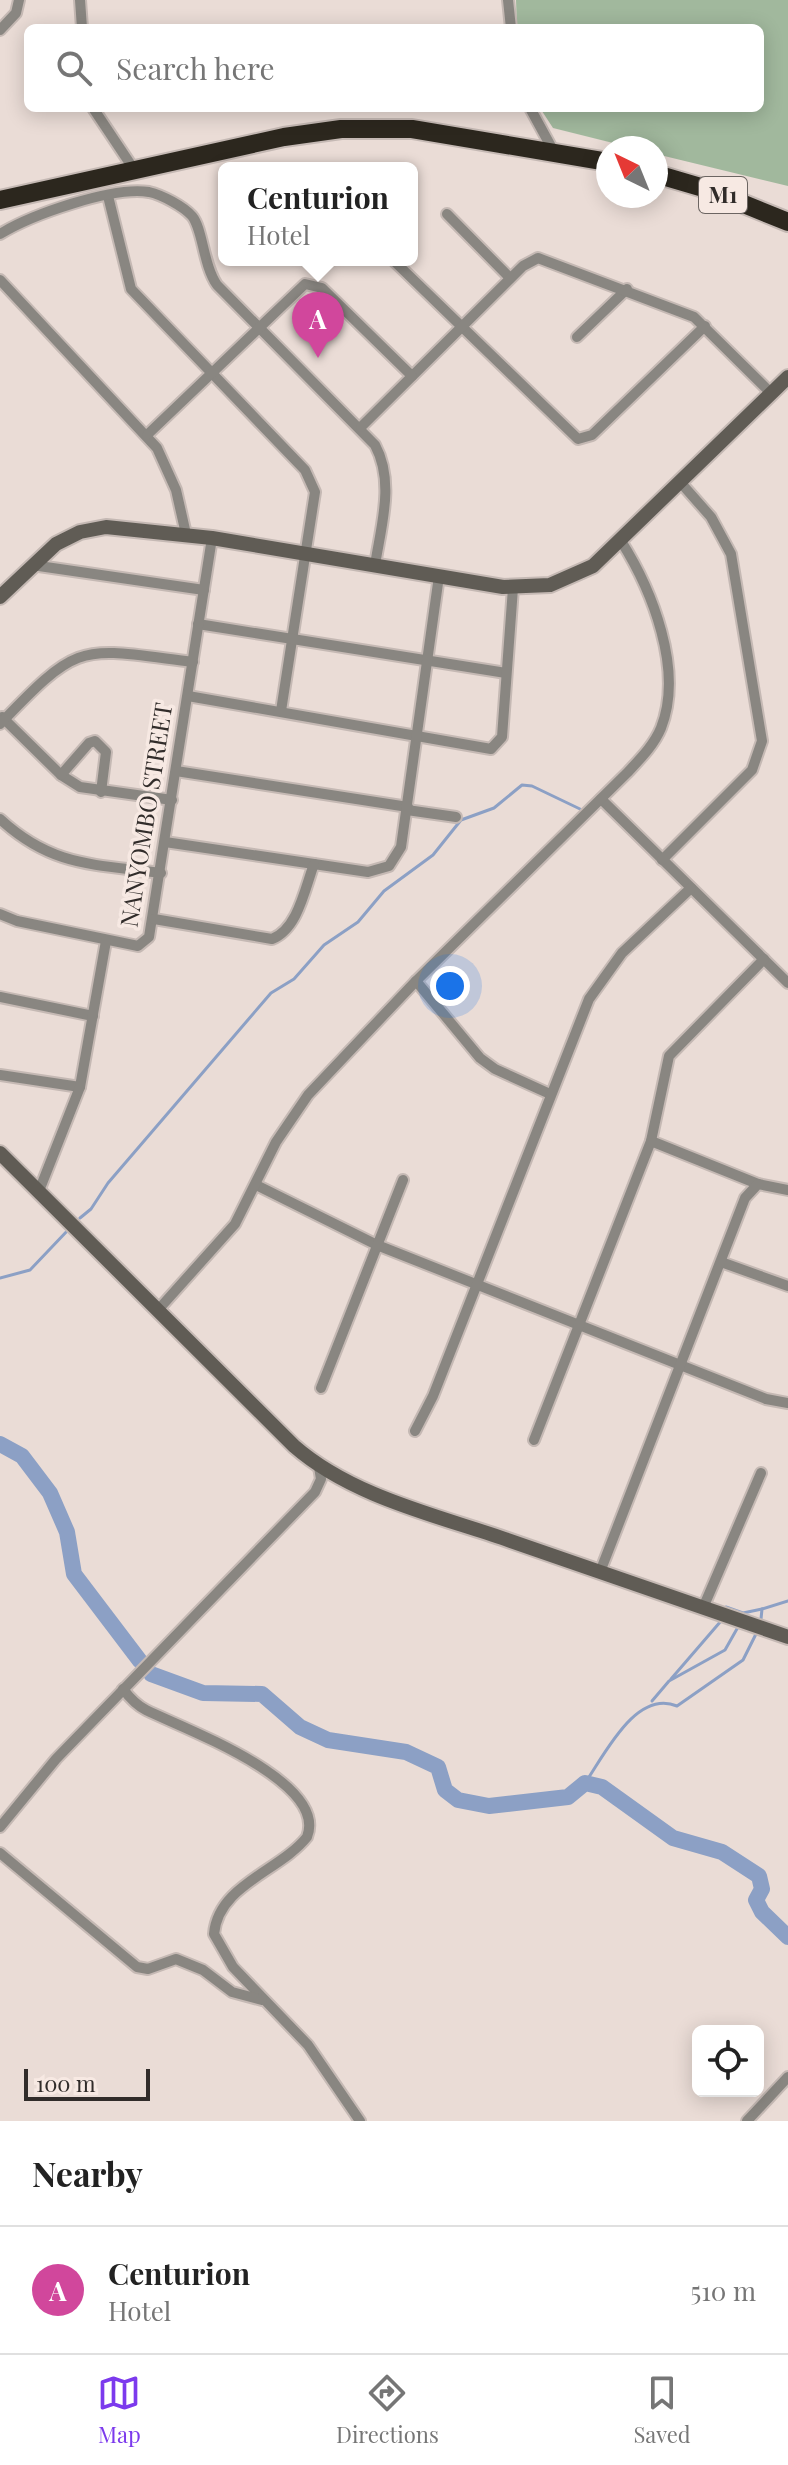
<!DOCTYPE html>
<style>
:root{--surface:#fff;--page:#f6f6f6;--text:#222;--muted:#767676;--line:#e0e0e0;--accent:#7c3aed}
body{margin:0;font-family:"Playfair Display",serif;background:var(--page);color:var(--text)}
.controls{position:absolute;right:24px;bottom:24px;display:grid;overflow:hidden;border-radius:12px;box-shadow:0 4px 20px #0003}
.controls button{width:72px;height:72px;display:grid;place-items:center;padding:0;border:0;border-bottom:2px solid var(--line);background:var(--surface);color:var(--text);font:40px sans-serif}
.compass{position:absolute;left:596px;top:136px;width:72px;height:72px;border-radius:50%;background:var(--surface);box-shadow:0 4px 20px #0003;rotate:317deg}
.scale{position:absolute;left:24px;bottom:20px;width:126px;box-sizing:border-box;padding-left:8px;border:4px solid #312c2a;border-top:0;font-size:22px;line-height:28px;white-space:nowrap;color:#312c2a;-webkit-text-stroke:6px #f7e9e3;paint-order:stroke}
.you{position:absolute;left:450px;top:986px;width:28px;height:28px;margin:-20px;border:6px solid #fff;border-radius:50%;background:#1a73e8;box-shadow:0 0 0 12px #1a73e833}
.badge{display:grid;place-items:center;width:52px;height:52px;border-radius:50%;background:var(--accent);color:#fff;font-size:26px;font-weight:700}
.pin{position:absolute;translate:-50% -66px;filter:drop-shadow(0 2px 4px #0008)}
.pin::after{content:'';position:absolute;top:42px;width:28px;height:24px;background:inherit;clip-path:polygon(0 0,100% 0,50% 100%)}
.popup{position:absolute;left:218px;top:162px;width:200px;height:104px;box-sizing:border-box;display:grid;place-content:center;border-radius:12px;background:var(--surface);filter:drop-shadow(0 2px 6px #0005);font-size:26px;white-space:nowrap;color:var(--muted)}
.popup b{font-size:30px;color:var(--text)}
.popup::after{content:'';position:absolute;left:50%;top:100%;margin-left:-16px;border:16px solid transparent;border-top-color:var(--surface)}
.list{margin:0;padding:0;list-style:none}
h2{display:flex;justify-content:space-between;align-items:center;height:104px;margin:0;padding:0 32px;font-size:34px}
h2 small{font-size:26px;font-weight:400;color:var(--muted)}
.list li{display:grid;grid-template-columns:52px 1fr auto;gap:24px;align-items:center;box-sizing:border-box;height:128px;padding:0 32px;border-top:2px solid var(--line)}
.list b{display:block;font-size:30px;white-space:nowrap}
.list p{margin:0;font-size:26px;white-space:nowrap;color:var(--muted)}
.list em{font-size:26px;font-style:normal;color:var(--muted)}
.icon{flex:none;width:44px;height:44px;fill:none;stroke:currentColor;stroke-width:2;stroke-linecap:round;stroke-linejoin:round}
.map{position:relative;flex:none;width:788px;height:2121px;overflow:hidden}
.search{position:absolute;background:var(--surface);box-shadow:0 4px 20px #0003;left:24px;right:24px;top:24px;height:88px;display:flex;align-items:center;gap:20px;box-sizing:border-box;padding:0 28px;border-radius:12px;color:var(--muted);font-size:30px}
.sheet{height:232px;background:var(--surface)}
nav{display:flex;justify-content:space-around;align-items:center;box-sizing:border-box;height:112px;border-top:2px solid var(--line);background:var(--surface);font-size:22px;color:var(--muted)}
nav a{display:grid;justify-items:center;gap:4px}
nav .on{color:var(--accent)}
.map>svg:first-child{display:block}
.green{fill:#a1b89d}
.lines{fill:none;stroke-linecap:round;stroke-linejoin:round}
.stream{stroke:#8ca0c5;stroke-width:3}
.river{stroke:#8ca0c5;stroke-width:16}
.street-casing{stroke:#c5b9b4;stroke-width:14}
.secondary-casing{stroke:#c5b9b4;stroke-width:18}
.highway-casing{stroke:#c5b9b4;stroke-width:22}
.street{stroke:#898681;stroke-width:10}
.secondary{stroke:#605c55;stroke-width:14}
.highway{stroke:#2c271e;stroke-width:18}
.labels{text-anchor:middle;stroke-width:7;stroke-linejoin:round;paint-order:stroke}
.shield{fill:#f7e9e3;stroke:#6c6562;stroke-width:2}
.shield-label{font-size:22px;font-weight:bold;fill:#312c2a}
.street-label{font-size:24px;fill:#312c2a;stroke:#f7e9e3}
</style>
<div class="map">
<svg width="788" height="2121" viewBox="0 0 788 2121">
<rect width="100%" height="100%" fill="#eadcd6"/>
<path class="green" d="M516 0H788V186L656 154V148H633L553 128 540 108H760V28H517Z"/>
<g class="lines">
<g class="stream">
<path d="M80 1218 91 1209 108 1183 271 993 294 979 324 945 358 922 384 891 433 855 461 820 494 808 522 785 532 786 580 809"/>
<path d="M0 1278 30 1270 69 1229"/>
<path d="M726 1607 743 1613 762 1609"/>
<path d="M761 1619 762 1609 788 1601"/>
<path d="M671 1679 721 1621"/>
<path d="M652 1701 669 1681 725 1650 738 1627"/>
<path d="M585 1783C605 1754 636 1689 677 1706L743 1660 756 1634"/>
</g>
<g class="river">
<path d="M0 1444 22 1456 50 1493 67 1532 74 1574 140 1661"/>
<path d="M151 1674 203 1693 262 1694 300 1727 328 1740 406 1752 438 1767 445 1790 458 1800 489 1806 568 1797 585 1783 602 1787 673 1838 722 1852 759 1876 762 1889 756 1900 762 1912 788 1937"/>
</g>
<g class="street-casing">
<g id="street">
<path d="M80 0 82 28"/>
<path d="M508 0 511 28"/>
<path d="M0 30 16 13 19 0"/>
<path d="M93 108 135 171"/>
<path d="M530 108 554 152"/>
<path d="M108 196 131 289 305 470 315 492 281 711"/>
<path d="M447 214 510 278"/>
<path d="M0 234C31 215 112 186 149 192 162 195 183 206 192 216 203 229 203 265 217 285L375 445C395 482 381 526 375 565"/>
<path d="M395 262 578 439 592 435 705 326"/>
<path d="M0 280 157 448 176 490 186 534"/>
<path d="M577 337 627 289"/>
<path d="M361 427 523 266 538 258 694 317 772 394"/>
<path d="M147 435 305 284 322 288 412 376"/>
<path d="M32 565 204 590"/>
<path d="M198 624 506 673"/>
<path d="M188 696 491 749 502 737 513 588"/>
<path d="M2 717 61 775 80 787 172 800"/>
<path d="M0 724C81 639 80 648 193 662"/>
<path d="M176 771 408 807"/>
<path d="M61 775 89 743 95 741 106 752 101 792"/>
<path d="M601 799 788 983"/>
<path d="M407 810 456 817"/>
<path d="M0 819C52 867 94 864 161 873"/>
<path d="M165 842 368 872 389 866 401 847 439 576"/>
<path d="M662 860 752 770 762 741 731 554 711 517 681 483"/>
<path d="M0 914 17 921 138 946 149 937 212 538"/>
<path d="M154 919 272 939C298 929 305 888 314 864"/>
<path d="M416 981 480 1058 495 1069 550 1094"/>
<path d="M0 997 93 1016"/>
<path d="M0 1075 80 1087"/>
<path d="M651 1141 758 1184"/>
<path d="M256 1185 377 1245 766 1399 788 1403"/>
<path d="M39 1191 80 1087 106 941"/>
<path d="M721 1262 788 1286"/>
<path d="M158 1310 235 1224 276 1142 308 1095 416 981 628 772C640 759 654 745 661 728 684 670 652 590 621 541"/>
<path d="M321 1388 403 1180"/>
<path d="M415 1431 433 1396 589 999 622 953 691 888"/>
<path d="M534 1440 651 1141 669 1056 764 959"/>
<path d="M600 1572 745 1198 758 1184 788 1190"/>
<path d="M703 1608 761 1473"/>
<path d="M123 1689C129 1697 136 1705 146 1710 182 1728 329 1781 307 1837 280 1871 218 1885 214 1934L233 1967 308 2045 360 2121"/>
<path d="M0 1827 56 1759 315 1492 321 1479 319 1467"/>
<path d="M0 1853 137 1967 148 1969 176 1959 203 1970 232 1992 262 2000"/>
<path d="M747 2121 788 2077"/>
</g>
</g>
<g class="secondary-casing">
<g id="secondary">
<path d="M0 597 56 544 80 532 106 527 212 538 503 587 550 585 593 566 788 377"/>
<path d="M0 1153 294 1446C351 1496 435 1515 505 1539 600 1571 694 1605 788 1637"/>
</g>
</g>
<g class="highway-casing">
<g id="highway">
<path d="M656 174 707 189 788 222"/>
<path d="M0 200 284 137 341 129H412L608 162"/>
</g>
</g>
<use href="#street" class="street"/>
<use href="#secondary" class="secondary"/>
<use href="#highway" class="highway"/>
</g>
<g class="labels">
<rect class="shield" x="699" y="177" width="48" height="36" rx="6"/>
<g class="shield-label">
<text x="723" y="203">M1</text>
</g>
<g class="street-label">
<text transform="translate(147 815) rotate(-81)" y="8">NANYOMBO STREET</text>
</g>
</g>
</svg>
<div class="controls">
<button><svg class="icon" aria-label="locate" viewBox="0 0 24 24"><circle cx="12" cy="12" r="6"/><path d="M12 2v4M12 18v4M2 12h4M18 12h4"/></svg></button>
</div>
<svg class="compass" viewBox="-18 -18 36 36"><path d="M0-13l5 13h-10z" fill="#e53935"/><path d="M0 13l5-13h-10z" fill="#767676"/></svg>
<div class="scale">100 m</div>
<div class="you"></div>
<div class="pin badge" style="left:318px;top:358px;background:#d1479c">A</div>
<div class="popup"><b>Centurion</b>Hotel</div>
<div class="search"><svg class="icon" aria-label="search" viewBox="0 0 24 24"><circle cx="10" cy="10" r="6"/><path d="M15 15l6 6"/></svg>Search here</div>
</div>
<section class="sheet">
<h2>Nearby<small></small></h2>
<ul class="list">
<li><span class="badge" style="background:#d1479c">A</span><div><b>Centurion</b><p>Hotel</p></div><em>510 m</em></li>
</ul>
</section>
<nav>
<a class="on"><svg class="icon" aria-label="map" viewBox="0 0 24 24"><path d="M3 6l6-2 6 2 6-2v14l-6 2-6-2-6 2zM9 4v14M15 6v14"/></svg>Map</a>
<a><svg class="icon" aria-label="directions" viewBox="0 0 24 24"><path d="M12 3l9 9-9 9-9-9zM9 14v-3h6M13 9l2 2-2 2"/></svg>Directions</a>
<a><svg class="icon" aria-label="saved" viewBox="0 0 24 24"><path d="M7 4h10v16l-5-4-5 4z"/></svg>Saved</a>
</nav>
